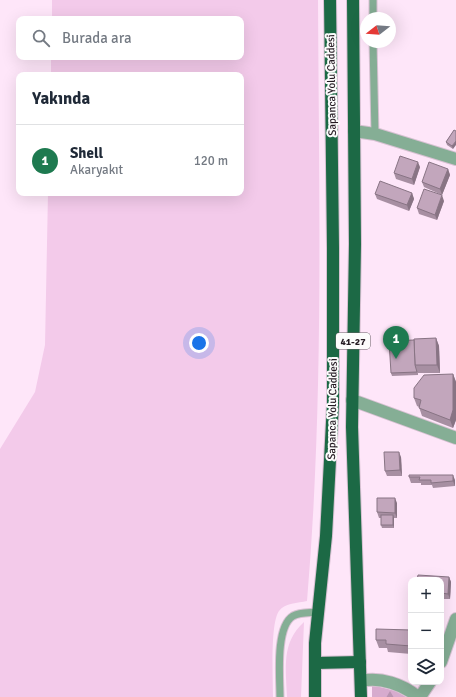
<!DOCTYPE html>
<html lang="tr">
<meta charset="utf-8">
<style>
:root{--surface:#fff;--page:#f6f6f7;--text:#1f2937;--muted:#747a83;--line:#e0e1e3;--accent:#1e7a50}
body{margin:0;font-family:Signika,sans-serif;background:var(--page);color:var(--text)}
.controls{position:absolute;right:12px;bottom:12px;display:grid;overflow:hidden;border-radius:8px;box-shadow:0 4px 16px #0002}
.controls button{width:36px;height:36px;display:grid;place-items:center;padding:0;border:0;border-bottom:1px solid var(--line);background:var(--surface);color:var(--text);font:20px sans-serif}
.compass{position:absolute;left:360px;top:12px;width:36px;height:36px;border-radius:50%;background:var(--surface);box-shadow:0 4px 16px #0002;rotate:253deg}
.you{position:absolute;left:199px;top:343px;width:14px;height:14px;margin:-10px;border:3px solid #fff;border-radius:50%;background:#1a73e8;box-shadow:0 0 0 6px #1a73e833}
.badge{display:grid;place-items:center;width:26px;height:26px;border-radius:50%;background:var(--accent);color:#fff;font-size:13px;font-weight:700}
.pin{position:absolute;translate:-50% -33px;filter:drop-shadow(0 1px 2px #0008)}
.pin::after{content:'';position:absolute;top:21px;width:14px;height:12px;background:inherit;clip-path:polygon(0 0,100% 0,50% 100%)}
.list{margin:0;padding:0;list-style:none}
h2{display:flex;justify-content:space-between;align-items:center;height:52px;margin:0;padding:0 16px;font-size:17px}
h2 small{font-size:13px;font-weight:400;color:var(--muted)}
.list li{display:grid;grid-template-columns:26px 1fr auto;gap:12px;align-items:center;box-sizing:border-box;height:72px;padding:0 16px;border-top:1px solid var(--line)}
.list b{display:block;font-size:15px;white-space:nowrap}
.list p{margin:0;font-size:13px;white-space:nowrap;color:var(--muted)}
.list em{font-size:13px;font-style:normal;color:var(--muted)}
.icon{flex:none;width:22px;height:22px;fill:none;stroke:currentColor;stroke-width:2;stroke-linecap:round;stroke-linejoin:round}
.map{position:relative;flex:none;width:456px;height:697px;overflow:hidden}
.search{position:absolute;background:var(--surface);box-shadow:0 4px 16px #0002;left:16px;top:16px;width:228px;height:44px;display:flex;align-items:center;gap:10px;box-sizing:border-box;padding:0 14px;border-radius:8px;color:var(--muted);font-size:15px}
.panel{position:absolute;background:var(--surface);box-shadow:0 4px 16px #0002;left:16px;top:72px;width:228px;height:124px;border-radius:8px}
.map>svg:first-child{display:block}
.green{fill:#f3caea}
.forest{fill:url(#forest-firs)}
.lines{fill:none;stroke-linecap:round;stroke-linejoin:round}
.service-casing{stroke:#d7c1d2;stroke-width:9}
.minor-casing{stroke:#d7c1d2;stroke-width:14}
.tertiary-casing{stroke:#d7c1d2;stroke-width:14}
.trunk-casing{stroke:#d7c1d2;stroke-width:14}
.service{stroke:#85ae95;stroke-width:7}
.minor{stroke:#85ae95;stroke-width:12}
.tertiary{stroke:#85ae95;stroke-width:12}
.trunk{stroke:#1c6945;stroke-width:12}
.wall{fill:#a78fa2}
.shaded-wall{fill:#887484}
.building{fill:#c2a6bc;stroke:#887484}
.labels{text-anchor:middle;stroke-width:4;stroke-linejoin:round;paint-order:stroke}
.shield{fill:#fcfcfc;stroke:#665e64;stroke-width:1}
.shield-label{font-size:10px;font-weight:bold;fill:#251b23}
.street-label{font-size:11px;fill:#251b23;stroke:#fcfcfc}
</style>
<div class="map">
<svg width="456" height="697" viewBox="0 0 456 697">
<defs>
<pattern id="forest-firs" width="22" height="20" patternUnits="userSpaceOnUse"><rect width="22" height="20" fill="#d7abce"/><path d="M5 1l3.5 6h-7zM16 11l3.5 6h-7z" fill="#b893b1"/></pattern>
</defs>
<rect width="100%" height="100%" fill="#fee6f9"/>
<g class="green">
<path d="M52 0H318C319 201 324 401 307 601 298 603 285 603 279 611 270 623 273 680 273 697H0V449L35 392 45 345 48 193H241V75H51V57H241V19H52Z"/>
<path d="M304 622 301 697H287C286 668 281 643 304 622Z"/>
</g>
<path class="forest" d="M372 685 396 691 406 697H372Z"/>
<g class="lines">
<g class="service-casing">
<g id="service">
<path d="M373 0V18"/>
<path d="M373 42 375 134"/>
<path d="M280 697C280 678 275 627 293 616 300 612 310 613 318 612"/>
</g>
</g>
<g class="minor-casing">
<g id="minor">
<path d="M354 131 375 134 456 159"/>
<path d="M352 400 456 438"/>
<path d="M441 662 456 619"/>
<path d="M420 697 430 682"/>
</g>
</g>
<g class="tertiary-casing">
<path id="tertiary" d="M361 681C381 677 402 684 418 697"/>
</g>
<g class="trunk-casing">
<g id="trunk">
<path d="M353 0 355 244 352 427 361 697"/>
<path d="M315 663 360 662"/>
<path d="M315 697V643L326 536 333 403V248L330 0"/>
</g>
</g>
<use href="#service" class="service"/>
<use href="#minor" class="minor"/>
<use href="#tertiary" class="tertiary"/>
<use href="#trunk" class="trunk"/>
</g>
<g class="wall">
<path d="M454 130 453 149 447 145 446 142Z"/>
<path d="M420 167 414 185 396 179 394 173Z"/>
<path d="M448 169 450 175 442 195 424 187 422 182Z"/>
<path d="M412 193 414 199 409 211 377 199 375 194Z"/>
<path d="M444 201 437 220 419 214 417 208Z"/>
<path d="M436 338 439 346 440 373H418V375L392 376 391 373 414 340Z"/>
<path d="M453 374 456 382V420L453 428 422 416 419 407 417 406 414 398Z"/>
<path d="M401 457 402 476H387L385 471Z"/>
<path d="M409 475 455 480V486L433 488 432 485H421V483H411L409 477Z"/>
<path d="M397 503V518H394V528H382L381 525V518H379L377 512Z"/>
<path d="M449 577 451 582 450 599H441V580Z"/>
<path d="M411 630V654L388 652 387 648H379L376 640Z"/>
</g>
<g class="shaded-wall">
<path d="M456 141V145L453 149 452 146Z"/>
<path d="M418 162 420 167 414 185 412 179Z"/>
<path d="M448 169 450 175 442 195 440 189Z"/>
<path d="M412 193 414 199 409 211 407 205Z"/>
<path d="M442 195 444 201 437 220 435 215Z"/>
<path d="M436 338 439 346 440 373 437 365Z"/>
<path d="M453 374 456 382V420L453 428 450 420Z"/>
<path d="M399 452 401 457 402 476 400 470Z"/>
<path d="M453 475 455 480V486L453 481Z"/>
<path d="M395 498 397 503V518L395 513Z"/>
<path d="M393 515 394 518V528L393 525Z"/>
<path d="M449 577 451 582 450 599 448 594Z"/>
</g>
<g class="building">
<path d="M454 130 456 131V141L452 146 446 142Z"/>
<path d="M400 156 418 162 412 179 394 173Z"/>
<path d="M429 162 448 169 440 189 422 182Z"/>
<path d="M380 181 412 193 407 205 375 194Z"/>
<path d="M424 189 442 195 435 215 417 208Z"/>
<path d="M436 338 437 365H415L414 339Z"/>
<path d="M414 340 415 365 417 372 391 373 389 341Z"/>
<path d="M453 374V410L450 420 419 408 421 400 414 398V388L424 375Z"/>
<path d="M384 452H399L400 470 385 471Z"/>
<path d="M409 475H453V481L431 483V480H419L420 477H409Z"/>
<path d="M377 498H395V513L377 512Z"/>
<rect x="381" y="515" width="12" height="10"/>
<path d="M418 575 449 577 448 594 441 593V580H417Z"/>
<path d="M376 629 411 630V646L386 644V640H376Z"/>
</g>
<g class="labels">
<rect class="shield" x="336" y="333" width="34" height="16" rx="3"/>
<g class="shield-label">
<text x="353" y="345">41-27</text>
</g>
<g class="street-label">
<text transform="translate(331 85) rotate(-91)" y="4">Sapanca Yolu Caddesi</text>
<text transform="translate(332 409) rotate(-89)" y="4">Sapanca Yolu Caddesi</text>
</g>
</g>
</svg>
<div class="controls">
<button>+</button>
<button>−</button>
<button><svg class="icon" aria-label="layers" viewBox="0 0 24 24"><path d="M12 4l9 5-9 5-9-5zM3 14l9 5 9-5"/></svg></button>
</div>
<svg class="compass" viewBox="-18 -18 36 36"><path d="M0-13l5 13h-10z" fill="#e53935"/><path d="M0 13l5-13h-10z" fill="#747a83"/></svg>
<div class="you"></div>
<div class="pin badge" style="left:396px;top:359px">1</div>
<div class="search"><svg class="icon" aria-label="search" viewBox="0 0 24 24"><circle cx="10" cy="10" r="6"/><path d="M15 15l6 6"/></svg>Burada ara</div>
<section class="panel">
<h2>Yakında<small></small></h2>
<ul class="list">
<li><span class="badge">1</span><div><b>Shell</b><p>Akaryakıt</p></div><em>120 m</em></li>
</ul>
</section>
</div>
